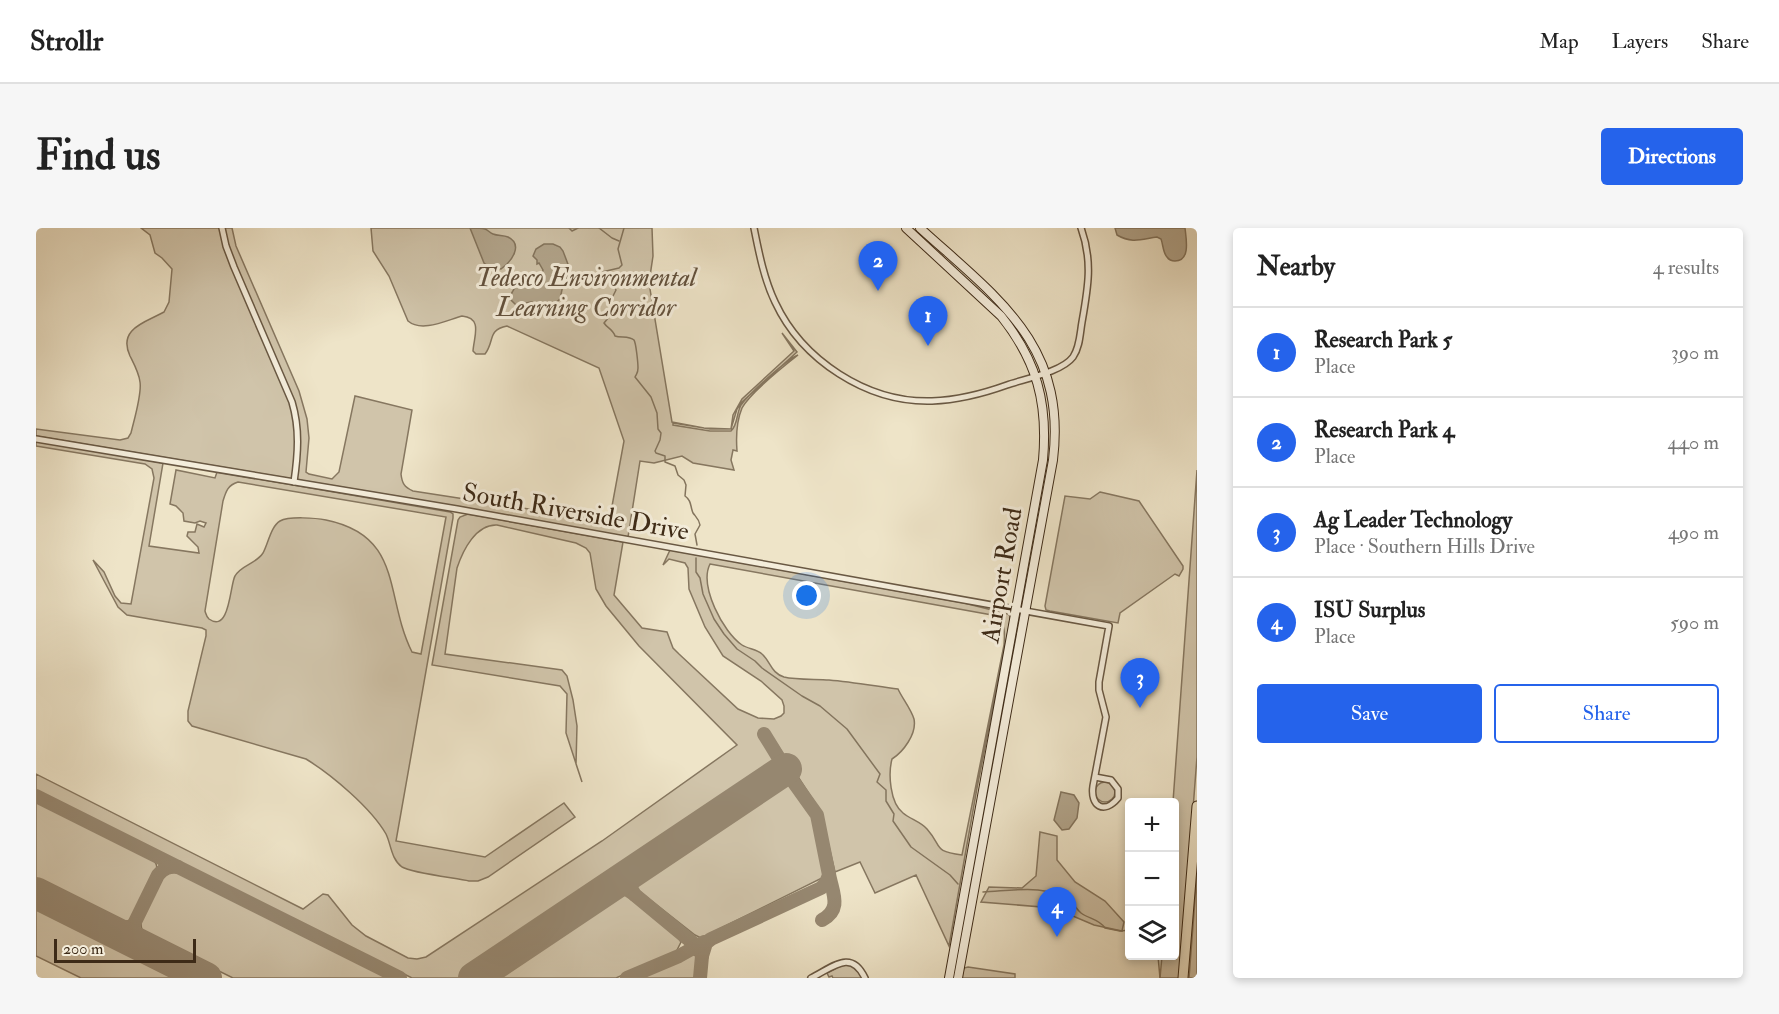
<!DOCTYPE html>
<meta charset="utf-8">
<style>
:root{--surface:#fff;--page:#f6f6f6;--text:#222;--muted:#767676;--line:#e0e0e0;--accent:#2563eb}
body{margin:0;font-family:"IM FELL Double Pica",serif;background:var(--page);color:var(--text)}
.controls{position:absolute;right:18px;bottom:18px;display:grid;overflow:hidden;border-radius:6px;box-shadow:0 3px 9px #0003}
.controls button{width:54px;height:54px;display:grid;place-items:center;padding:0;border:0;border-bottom:2px solid var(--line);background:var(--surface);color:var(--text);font:30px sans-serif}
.scale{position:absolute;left:18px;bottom:15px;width:142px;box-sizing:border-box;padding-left:6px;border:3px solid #3d2a17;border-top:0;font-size:16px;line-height:21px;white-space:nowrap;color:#3d2a17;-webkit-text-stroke:4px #f4eddb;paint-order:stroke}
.you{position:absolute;left:771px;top:368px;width:21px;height:21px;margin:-15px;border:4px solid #fff;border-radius:50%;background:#1a73e8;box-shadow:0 0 0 9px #1a73e833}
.badge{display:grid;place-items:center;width:39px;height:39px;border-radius:50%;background:var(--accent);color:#fff;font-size:20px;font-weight:700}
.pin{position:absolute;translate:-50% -50px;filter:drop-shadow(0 2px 3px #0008)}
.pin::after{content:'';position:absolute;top:32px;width:21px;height:18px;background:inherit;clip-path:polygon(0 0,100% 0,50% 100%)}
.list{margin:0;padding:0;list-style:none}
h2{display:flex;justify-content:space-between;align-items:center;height:78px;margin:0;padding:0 24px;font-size:26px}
h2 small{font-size:20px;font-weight:400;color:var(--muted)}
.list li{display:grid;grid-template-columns:39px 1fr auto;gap:18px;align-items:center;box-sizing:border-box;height:90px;padding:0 24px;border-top:2px solid var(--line)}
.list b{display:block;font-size:22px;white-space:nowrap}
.list p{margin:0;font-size:20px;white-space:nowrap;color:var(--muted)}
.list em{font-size:20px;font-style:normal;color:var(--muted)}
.actions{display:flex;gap:12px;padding:18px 24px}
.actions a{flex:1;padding:14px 0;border:2px solid var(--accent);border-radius:6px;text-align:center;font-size:21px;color:var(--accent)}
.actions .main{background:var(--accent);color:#fff}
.icon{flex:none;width:33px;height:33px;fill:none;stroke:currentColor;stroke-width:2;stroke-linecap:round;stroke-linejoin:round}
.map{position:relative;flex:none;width:1161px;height:750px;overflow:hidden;border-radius:6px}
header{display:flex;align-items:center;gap:36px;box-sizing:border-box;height:84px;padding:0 30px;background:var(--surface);border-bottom:2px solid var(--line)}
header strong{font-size:28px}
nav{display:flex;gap:33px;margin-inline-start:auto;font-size:21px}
.intro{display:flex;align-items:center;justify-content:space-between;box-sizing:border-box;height:144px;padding:0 36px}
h1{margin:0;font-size:42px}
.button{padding:15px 27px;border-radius:6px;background:var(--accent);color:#fff;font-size:21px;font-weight:700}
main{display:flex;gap:36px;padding:0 36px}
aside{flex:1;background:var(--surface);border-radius:6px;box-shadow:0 3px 9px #0003}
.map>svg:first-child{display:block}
.green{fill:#d0c4aa;stroke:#867760;stroke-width:1.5;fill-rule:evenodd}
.water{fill:#b2a58c;stroke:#83745d;stroke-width:1.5}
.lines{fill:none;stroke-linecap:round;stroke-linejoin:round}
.stream{stroke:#83745d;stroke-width:1.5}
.taxiway{stroke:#968770;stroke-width:14}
.runway{stroke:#968770;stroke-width:32}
.street-casing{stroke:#695843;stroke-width:8}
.secondary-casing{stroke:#3d2a17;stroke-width:10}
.highway-casing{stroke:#3d2a17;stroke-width:11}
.street{stroke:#f4eddb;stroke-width:5}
.secondary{stroke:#f4eddb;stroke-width:8}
.highway{stroke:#eee4c8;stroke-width:9}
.labels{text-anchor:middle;stroke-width:6;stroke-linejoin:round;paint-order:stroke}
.park-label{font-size:26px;font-style:italic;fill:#62503c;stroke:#f4eddb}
.street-label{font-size:26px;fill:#3d2a17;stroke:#f4eddb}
</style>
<header>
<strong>Strollr</strong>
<nav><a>Map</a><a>Layers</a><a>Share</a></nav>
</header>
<div class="intro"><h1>Find us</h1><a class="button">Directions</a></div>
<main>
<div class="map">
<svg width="1161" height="750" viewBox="0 0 1161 750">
<rect width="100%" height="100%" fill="#eee4c8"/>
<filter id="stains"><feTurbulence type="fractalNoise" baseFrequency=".00333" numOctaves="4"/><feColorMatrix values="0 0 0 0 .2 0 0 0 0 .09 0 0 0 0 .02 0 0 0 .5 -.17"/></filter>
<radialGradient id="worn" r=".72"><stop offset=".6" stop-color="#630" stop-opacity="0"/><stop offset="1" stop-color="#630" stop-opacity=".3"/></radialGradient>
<g class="green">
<path d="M105 0H196L200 18 263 163 271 191 273 210 270 244 273 246 296 251 303 244 319 168 376 182 365 246C366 255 368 259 377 263L570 293 574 289 588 213 563 140 471 98C451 102 459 113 449 126H440L437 123C438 108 447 90 426 88 411 92 386 105 372 93L353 48 337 23 335 0H616L617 28 613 55 636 194 668 200 695 201 697 187 706 171 758 123 746 105 761 124 706 174 701 181 695 201H674L637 195V197L674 203H695C702 197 700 186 705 177 713 166 751 131 762 127 748 138 714 165 706 180 701 192 700 210 701 223L697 222 695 232 698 242 657 235 646 228 618 235 604 233 592 309 425 279 0 208V201L84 212 92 210 95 205C98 192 106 166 104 154 103 145 98 136 94 128 81 100 111 94 128 84L133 74 136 41 126 30 119 25 114 7Z"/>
<path d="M0 213 127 235 113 318 163 325 162 319 151 308 152 304H159L161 296 168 299 170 295 164 293 159 295 148 293 147 285 140 278 134 276 140 242 179 250 181 244 414 284 417 286V290L360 613 449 629 528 575 539 589 452 649 442 653H433C419 650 376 645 366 639 355 631 355 616 350 606 335 580 296 547 270 531L156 498 152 493V483L170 408V402L166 400 91 387 82 379 57 332 68 344 79 368 85 375 95 376 118 250 116 241 109 236 0 218ZM202 254 410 289 385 426 376 424C348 368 368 308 290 292 280 290 253 288 244 293 235 298 232 316 227 325 220 336 205 337 199 348 194 356 194 406 173 391 170 388 170 386 169 383L187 273C190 263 192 257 202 254Z"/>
<path d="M1161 242V529L1144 750H1124L1126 728H1138V574H1137Z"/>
<path d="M1064 264 1103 273 1147 338V341L1143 348 1139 346 1084 385 1082 395 1014 383 1010 382 1009 378 1029 268 1054 271Z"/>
<path d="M432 286 587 314 578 367 606 400 631 404 637 420 643 426 702 481 722 490 738 491 745 488 748 485V478L746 472 725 453 687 428 669 399 653 361 652 340 649 335 633 331 627 337 634 322 928 375 972 386 974 388V393L941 560 913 718 880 647 839 665 824 634 799 644 785 584 733 504 726 508 740 530 742 537 424 750H376L0 563V546L267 681 287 666 292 667 316 697 330 708 372 730 381 731 390 729 566 613 701 517 603 418 570 378 560 361 554 325 550 320 540 315 461 297C440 296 427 322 421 340L409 426 526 442 531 448 537 472 541 498 540 536 546 554 530 505 531 466 524 458 396 437 422 292 424 289ZM674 336 956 387C970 397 969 401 968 417L926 627C896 623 907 619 891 601 885 594 874 591 867 585 854 575 852 546 856 531 867 524 881 506 878 491 875 481 866 470 862 461 839 458 816 454 793 452 780 451 760 452 748 449 735 445 735 434 726 426 721 421 712 421 706 417 687 404 663 358 674 336Z"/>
<path d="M749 552 756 557 778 588 789 641 788 649 665 710 659 707 603 663 599 658V652Z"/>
<circle cx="1069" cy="564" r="10"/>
<path d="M0 572 118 632C120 635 121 637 121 641 119 651 101 685 94 693H82L0 652Z"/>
<path d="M1004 604 1021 608V632L1039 654 1069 673 1088 694 1086 703 1058 697 1018 680 945 674 953 659 986 660 1000 648Z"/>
<path d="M138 641 144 643 356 750H197L112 708C105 703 104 698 106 690L127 648 133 642Z"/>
<path d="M1161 645V750H1153Z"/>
<path d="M585 662 638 703 645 714 640 724 580 750H453Z"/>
<path d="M0 677 146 750H45L0 728Z"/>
<path d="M656 726 663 729 661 750H600Z"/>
<path d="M811 735 822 740 826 750H797L796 748 793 749 791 745Z"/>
<path d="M932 739 979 746V750H925L928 740Z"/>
</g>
<g class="water">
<path d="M434 0C439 0 445 0 449 1 452 2 454 5 457 6 462 8 467 7 472 9 488 17 475 34 465 41L455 40 448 35Z"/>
<path d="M1079 0H1149C1150 10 1155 33 1139 33 1136 33 1133 32 1131 29 1127 25 1127 16 1125 11L1121 9C1106 11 1096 16 1081 7Z"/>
<path d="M508 16H517L524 19 527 23 533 39V46L527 57 524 71 517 77 513 78 495 74 480 77 475 72 474 69C480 54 487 50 502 50L506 46 507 42 503 35 501 36V32L497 28 500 21Z"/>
<path d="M1025 564 1038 567 1043 575 1041 590 1033 601 1026 602 1018 592Z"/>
</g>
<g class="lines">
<g class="stream">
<path d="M533 0 536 3 542 0"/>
<path d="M563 0 576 10 583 13"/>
<path d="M588 0 582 21 586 37 583 40 566 44 565 49 567 53 578 58 580 62 576 70 578 83 568 95C571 100 577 101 579 108 585 110 593 108 598 112 600 115 602 135 602 140 602 145 601 145 599 149L615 169 621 185 622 201 625 205 624 212 619 223 620 225 629 228V234L639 238 642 247 648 252 650 257 649 268C656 273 654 278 657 285 660 289 663 291 664 297L659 306 661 317"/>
<path d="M660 330V344L664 350 667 366 678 391 688 406 701 421 719 433 726 440 766 468 784 478 811 501 844 546 841 554 850 562V573L858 586 857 593 875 619 914 647 922 656"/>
<path d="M947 664C975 663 1012 655 1035 674 1039 677 1041 682 1045 685 1053 691 1063 691 1069 700L1084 703 1094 702"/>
<path d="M1122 728 1124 750"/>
</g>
<g class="taxiway">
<path d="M0 568 364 750"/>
<path d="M637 618 597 646C593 655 594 660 599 667L663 720 666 728 664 750"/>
<path d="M33 680 78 703C87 704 91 703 98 696L122 647C128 640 133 638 142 639"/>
<path d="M536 685 573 661C584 657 590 660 599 667"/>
<path d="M786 692C807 681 796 664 793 646"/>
<path d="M98 696C97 705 98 710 105 717L150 739"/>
<path d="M666 728 670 715 675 711 785 660 790 655 793 647 781 587 756 552 741 547 744 532 728 506"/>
<path d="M440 750 465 733"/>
<path d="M591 750 643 728 668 714"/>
</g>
<g class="runway">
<path d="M0 665 170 750"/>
<path d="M438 750 750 541"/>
</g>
<g class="street-casing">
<g id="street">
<path d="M186 0 190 18 198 39 256 174C264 201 262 226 258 254"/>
<path d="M718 0C723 25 728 51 739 74 766 132 831 175 896 173 922 172 946 166 971 157 988 151 1026 144 1037 129 1044 119 1044 105 1046 94 1052 60 1057 33 1045 0"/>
<path d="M0 211 421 281 1073 398 1063 454V462L1070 489 1057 558C1054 578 1068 587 1082 570V561L1075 552 1059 549"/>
<path d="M775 750C796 740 815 720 829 750"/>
</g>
</g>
<g class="secondary-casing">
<g id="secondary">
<path d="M870 0 965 88C1001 133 1012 175 1007 232L913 750"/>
<path d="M884 0C961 70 1031 116 1017 232L922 750"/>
</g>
</g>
<g class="highway-casing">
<path id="highway" d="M1147 750 1161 578"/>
</g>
<use href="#street" class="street"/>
<use href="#secondary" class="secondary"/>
<use href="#highway" class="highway"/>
</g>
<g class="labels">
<g class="park-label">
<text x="550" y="58">Tedesco Environmental<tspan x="550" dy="30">Learning Corridor</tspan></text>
</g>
<g class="street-label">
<text transform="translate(540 283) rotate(10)" y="9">South Riverside Drive</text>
<text transform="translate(965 347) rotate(-80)" y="9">Airport Road</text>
</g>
</g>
<rect width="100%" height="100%" filter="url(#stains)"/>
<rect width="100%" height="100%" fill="url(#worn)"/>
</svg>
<div class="controls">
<button>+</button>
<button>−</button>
<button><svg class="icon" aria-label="layers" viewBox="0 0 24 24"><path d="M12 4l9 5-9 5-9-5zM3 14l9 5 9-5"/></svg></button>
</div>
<div class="scale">200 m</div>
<div class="you"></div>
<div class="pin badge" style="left:892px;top:118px">1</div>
<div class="pin badge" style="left:842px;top:63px">2</div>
<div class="pin badge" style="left:1104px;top:480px">3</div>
<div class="pin badge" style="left:1021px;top:709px">4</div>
</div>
<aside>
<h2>Nearby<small>4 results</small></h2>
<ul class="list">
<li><span class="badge">1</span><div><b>Research Park 5</b><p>Place</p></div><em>390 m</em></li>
<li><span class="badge">2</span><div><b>Research Park 4</b><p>Place</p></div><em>440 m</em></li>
<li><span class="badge">3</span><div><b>Ag Leader Technology</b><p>Place · Southern Hills Drive</p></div><em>490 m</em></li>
<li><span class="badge">4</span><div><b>ISU Surplus</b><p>Place</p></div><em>590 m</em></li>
</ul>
<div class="actions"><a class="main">Save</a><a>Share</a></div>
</aside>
</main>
